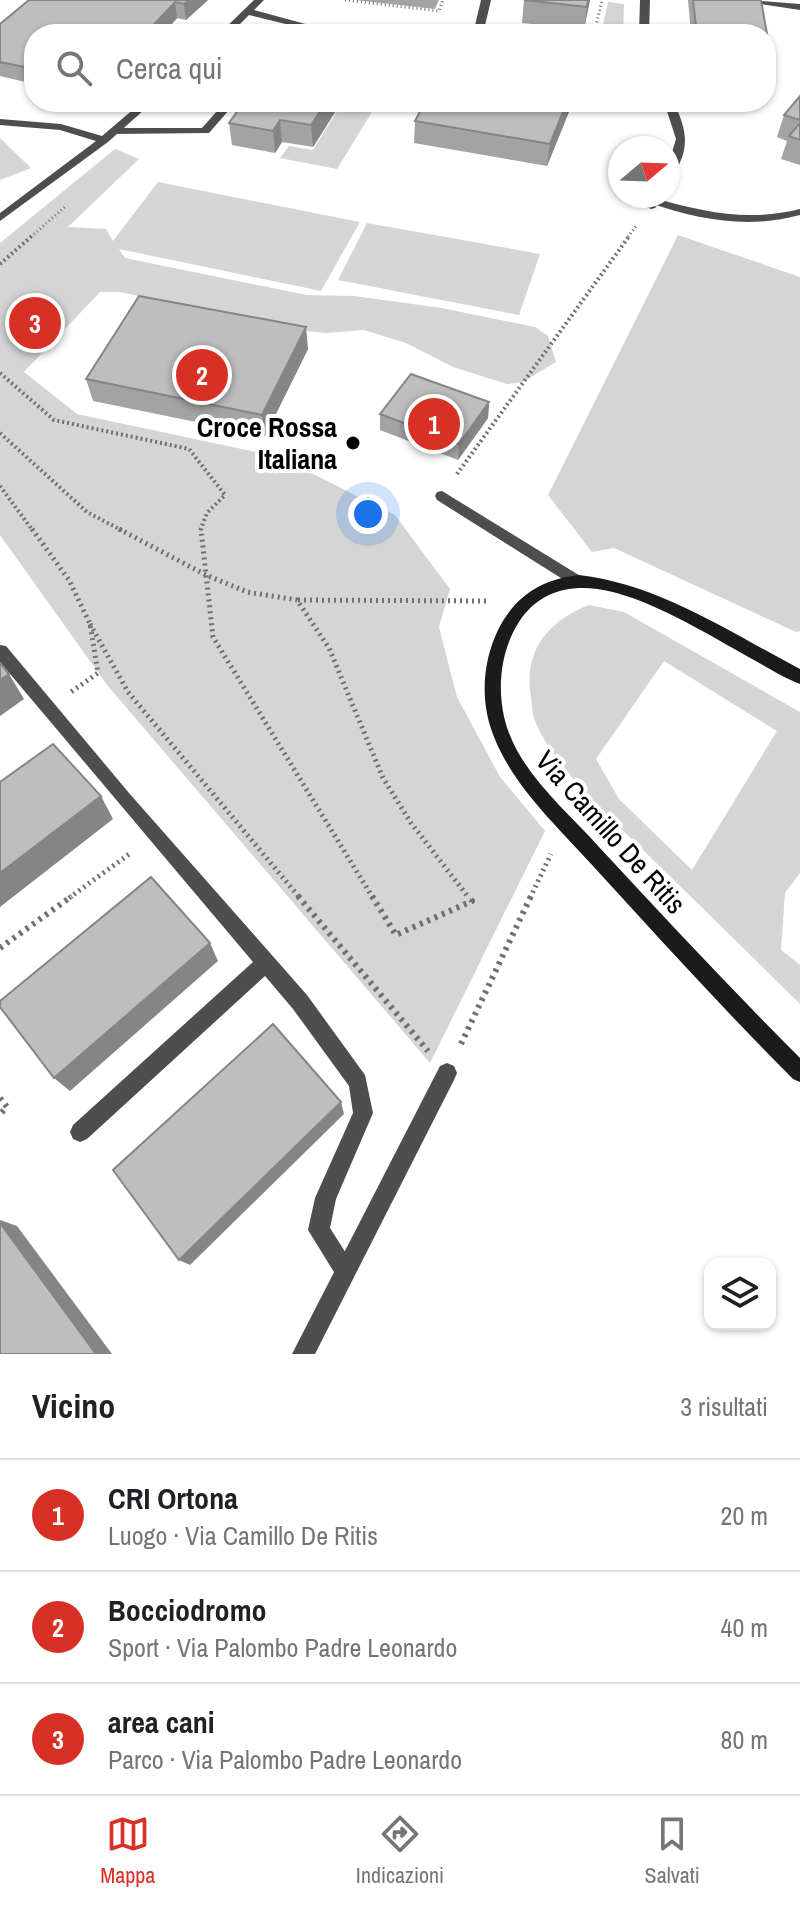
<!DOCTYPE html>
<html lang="it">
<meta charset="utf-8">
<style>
:root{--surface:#fff;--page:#f2f2f2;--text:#202124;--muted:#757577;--line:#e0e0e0;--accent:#d93025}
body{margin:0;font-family:"Archivo Narrow",sans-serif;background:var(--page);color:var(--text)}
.controls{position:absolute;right:24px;bottom:24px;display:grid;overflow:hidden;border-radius:16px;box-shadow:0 2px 6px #0004}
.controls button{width:72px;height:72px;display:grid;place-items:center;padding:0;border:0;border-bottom:2px solid var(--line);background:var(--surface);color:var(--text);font:40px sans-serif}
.compass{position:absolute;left:608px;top:136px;width:72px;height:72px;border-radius:50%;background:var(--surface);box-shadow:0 2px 6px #0004;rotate:71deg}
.you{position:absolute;left:368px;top:514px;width:28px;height:28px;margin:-20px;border:6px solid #fff;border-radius:50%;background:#1a73e8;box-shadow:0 0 0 12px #1a73e833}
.badge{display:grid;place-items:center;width:52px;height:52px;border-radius:50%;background:var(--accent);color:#fff;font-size:26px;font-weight:700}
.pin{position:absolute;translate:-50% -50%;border:4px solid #fff;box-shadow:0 2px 8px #0006}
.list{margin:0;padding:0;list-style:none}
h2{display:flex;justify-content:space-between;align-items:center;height:104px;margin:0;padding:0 32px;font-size:34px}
h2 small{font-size:26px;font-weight:400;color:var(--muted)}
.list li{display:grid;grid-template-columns:52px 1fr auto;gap:24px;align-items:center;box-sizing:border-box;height:112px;padding:0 32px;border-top:2px solid var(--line)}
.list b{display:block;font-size:30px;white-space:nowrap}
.list p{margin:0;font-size:26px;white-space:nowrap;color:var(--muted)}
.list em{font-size:26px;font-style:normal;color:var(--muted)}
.icon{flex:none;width:44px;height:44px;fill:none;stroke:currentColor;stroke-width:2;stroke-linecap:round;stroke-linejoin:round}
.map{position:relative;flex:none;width:800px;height:1354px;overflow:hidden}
.search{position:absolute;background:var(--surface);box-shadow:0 2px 6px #0004;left:24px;right:24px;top:24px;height:88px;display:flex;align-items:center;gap:20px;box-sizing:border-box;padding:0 28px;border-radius:32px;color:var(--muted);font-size:30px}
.sheet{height:440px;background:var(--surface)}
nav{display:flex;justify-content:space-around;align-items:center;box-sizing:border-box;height:112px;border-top:2px solid var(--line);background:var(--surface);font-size:22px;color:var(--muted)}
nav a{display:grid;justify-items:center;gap:4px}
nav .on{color:var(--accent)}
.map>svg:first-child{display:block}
.green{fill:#d5d5d5;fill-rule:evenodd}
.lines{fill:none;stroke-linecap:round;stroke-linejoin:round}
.path-far3{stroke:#707070;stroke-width:3;stroke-dasharray:1 3;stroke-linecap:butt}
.path-far2{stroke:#707070;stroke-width:4;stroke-dasharray:2 3;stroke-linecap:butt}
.path-far1{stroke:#707070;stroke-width:5;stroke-dasharray:2 4;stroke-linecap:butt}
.path{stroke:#707070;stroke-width:6;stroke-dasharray:3 5;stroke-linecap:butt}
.lane{fill:#4e4e4e;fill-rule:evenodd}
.street{fill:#4e4e4e;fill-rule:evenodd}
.secondary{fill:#1b1b1b;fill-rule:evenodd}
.wall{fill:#a3a3a3}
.shaded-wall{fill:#858585}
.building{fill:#bebebe;stroke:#858585;stroke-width:2}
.poi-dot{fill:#000;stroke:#fff;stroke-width:3}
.labels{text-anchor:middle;stroke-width:8;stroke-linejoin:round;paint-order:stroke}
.poi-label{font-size:28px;font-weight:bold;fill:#000;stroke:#fff;text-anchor:end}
.street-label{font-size:28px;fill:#000;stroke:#fff}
</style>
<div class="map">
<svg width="800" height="1354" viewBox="0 0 800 1354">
<rect width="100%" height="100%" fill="#fff"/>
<g class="green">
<path d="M608 2 624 4 623 34H601Z"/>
<path d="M330 102H378L337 169 280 158 289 146 313 150 341 105Z"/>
<path d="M0 138 31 168 0 180Z"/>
<path d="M115 149 139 159 68 227 106 229 113 241 158 182 360 222 321 291 119 249 125 258 307 295 354 296 442 308 535 327 548 336 556 362 523 382 507 384 453 367 406 343 364 330 326 333 284 329 120 292H100L24 372 77 414 279 457 395 515 450 589 439 627 457 697 500 777 545 831 430 1063 107 685 0 535V243Z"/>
<path d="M367 223 540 254 519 315 338 280Z"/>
<path d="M678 235 800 277V631L796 632 614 548 592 552 548 495Z"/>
<path d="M589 605 624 612 800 712V873L785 893 781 950 800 965V1004C749 954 699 904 648 855 612 819 554 768 535 721 532 714 532 704 531 697 523 651 548 621 589 605ZM664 661 777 731 692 870 619 799 596 759Z"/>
</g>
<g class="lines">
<g class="path-far3">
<path d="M345 0 439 11 443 0"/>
<path d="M594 34 602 0"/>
<path d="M31 237 67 205"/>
<path d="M628 237 636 226"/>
</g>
<g class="path-far2">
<path d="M0 264 33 235"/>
<path d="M0 373 54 420 189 449 225 495 207 513 200 531"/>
<path d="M0 433 87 512 123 531"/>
<path d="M457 474 630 235"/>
<path d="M0 486 33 531"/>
</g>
<g class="path-far1">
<path d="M32 529 69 580 90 624 98 673 71 692"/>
<path d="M119 529 206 575 201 529"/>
<path d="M298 600 488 601"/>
<path d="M90 624 128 692 300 898"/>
<path d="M69 898 132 852"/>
<path d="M373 898 213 637 206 575 247 592 297 600 329 648 383 778 411 823 469 898"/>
<path d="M530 898 551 854"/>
</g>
<g class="path">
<path d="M298 896 428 1051"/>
<path d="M372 896 396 935 472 901 468 896"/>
<path d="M0 948 72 896"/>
<path d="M461 1044 531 896"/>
<path d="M0 1098 7 1107 0 1114"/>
</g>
<g class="lane">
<path d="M481 0H491L483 34H473Z"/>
<path d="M225 102H236L209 133 114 134 109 131 114 128H202Z"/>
<path d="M654 198C704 212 748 222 800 209V215C748 229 700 220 650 203L648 201Z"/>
<path d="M442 491 582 577 585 581 582 585H572L437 500 435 496 437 492Z"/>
<path d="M0 645 6 646 129 793 307 995 365 1075 373 1113 336 1199 330 1228 356 1269 353 1277 345 1280 337 1277 308 1230 315 1198 353 1113 349 1086 293 1009 265 976 87 1139 80 1142 73 1139 70 1132 73 1125 253 962 0 662Z"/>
</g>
<g class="street">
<path d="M254 0H264L254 10 342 34H326L249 15 230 34H219Z"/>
<path d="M640 0H650L649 34H639Z"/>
<path d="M749 0 800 4V10L754 3Z"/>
<path d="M142 102H153L108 142 0 221V213L96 141 60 130 0 125V119L61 124 102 136Z"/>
<path d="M664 102H674C688 134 690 148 672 178L668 179V166L676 139Z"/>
<path d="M651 196H663L655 208 651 209 645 206Z"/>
<path d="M447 1063 454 1066 457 1073 454 1080 315 1354H292L440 1066Z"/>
</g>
<path class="secondary" d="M579 575C659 584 731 633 800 669V684C783 678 767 667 752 659 709 635 645 595 597 589 565 585 537 594 519 622 498 654 496 699 509 733 526 778 568 812 599 847 665 918 731 989 800 1058V1082L793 1079C724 1010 659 938 593 866 557 826 514 787 494 737 480 703 482 663 498 630 515 596 542 579 579 575Z"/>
</g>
<g class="wall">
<path d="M29 0H208L186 20 177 18 163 34H34V84L0 76V24Z"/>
<path d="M354 0H439L435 9Z"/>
<path d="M524 0H590L584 29 522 23Z"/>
<path d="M688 0H761L775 79 769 98H766V34H691Z"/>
<path d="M800 96V165L781 159 787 141 777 137 784 115Z"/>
<path d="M326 102H338L339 106 313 147 282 142 275 153 232 145 229 123Z"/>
<path d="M425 102H573L547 166 414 143 415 121Z"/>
<path d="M308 349 265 436 93 401 86 379Z"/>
<path d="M489 402 488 418 458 460 380 430V414Z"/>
</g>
<g class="shaded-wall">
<path d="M189 0H208L186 20 184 4Z"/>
<path d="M588 0H590L584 29 587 7Z"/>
<path d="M175 2 177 18 163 34H145Z"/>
<path d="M326 102H338L339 106 313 147 311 125Z"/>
<path d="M567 102H573L547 166 550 144Z"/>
<path d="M280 120 282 142 275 153 273 131Z"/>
<path d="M306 327 308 349 265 436 262 415Z"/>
<path d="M489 402 488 418 458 460 459 444Z"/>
<path d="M9 674 24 699 0 716V680Z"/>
<path d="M101 796 113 819 0 907V873Z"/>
<path d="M210 943 218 961 70 1091 54 1078Z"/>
<path d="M341 1102 344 1114 190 1265 179 1260Z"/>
<path d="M0 1220 17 1226 112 1354H96L0 1223Z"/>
</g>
<g class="building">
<path d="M29 0H189L184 4 175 2 145 34H34V69L0 62V24Z"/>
<path d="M524 0H588L587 7Z"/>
<path d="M693 0H761L775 79 766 78V34H697Z"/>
<path d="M800 96V120L784 115Z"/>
<path d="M244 102H326L311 125 280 120 273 131 229 123Z"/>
<path d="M425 102H567L550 144 415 121Z"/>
<path d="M800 123V140L789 136Z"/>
<path d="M139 296 306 327 262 415 86 379Z"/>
<path d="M411 374 489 402 459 444 380 414Z"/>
<path d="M0 663 9 674 0 680Z"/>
<path d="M53 744 101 796 0 873V782Z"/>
<path d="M151 877 210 943 54 1078 0 1007V1001Z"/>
<path d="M273 1024 341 1102 179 1260 113 1170Z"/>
<path d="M0 1223 96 1354H0Z"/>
</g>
<circle class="poi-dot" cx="353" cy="443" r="8"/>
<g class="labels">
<g class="poi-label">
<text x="337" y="437">Croce Rossa<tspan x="337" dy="32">Italiana</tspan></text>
</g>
<g class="street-label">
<text transform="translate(611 832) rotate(48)" y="10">Via Camillo De Ritis</text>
</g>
</g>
</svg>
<div class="controls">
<button><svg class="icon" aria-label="layers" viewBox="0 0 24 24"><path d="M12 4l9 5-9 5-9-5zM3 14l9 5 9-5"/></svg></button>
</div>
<svg class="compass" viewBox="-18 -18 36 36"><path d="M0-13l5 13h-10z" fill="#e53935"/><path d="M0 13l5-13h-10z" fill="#757577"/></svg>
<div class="you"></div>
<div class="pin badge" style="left:434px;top:424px">1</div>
<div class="pin badge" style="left:202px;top:375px">2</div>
<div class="pin badge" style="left:35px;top:323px">3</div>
<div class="search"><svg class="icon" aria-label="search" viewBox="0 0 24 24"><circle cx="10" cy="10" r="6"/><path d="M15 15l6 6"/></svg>Cerca qui</div>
</div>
<section class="sheet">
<h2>Vicino<small>3 risultati</small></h2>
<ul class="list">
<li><span class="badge">1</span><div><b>CRI Ortona</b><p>Luogo · Via Camillo De Ritis</p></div><em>20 m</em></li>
<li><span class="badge">2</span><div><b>Bocciodromo</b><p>Sport · Via Palombo Padre Leonardo</p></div><em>40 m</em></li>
<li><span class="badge">3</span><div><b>area cani</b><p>Parco · Via Palombo Padre Leonardo</p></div><em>80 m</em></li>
</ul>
</section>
<nav>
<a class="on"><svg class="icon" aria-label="map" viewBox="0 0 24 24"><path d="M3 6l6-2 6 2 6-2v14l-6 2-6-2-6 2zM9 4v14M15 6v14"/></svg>Mappa</a>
<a><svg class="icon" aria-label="directions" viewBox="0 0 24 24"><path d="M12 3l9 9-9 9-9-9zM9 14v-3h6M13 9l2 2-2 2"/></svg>Indicazioni</a>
<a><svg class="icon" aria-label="saved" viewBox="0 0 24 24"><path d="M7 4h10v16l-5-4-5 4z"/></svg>Salvati</a>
</nav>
